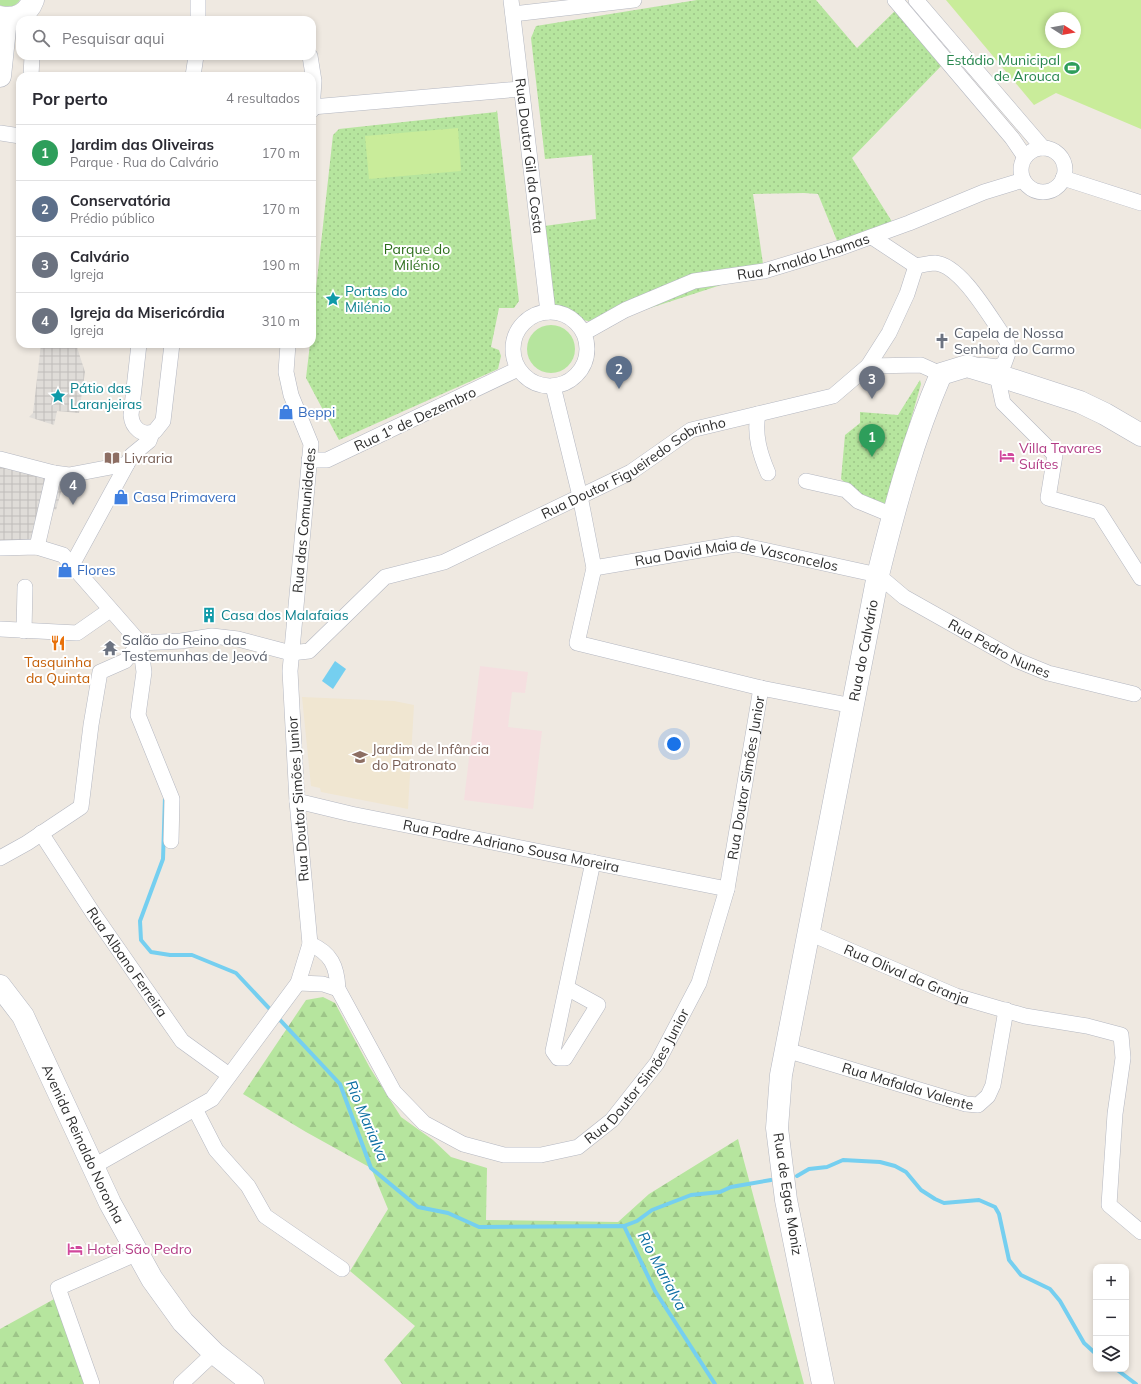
<!DOCTYPE html>
<html lang="pt">
<meta charset="utf-8">
<style>
:root{--surface:#fff;--page:#f2f2f3;--text:#2b2b33;--muted:#7c7c81;--line:#e1e1e2;--accent:#db2777}
body{margin:0;font-family:Mulish,sans-serif;background:var(--page);color:var(--text)}
.controls{position:absolute;right:12px;bottom:12px;display:grid;overflow:hidden;border-radius:8px;box-shadow:0 2px 6px #0003}
.controls button{width:36px;height:36px;display:grid;place-items:center;padding:0;border:0;border-bottom:1px solid var(--line);background:var(--surface);color:var(--text);font:20px sans-serif}
.compass{position:absolute;left:1045px;top:12px;width:36px;height:36px;border-radius:50%;background:var(--surface);box-shadow:0 2px 6px #0003;rotate:101deg}
.you{position:absolute;left:674px;top:744px;width:14px;height:14px;margin:-10px;border:3px solid #fff;border-radius:50%;background:#1a73e8;box-shadow:0 0 0 6px #1a73e833}
.badge{display:grid;place-items:center;width:26px;height:26px;border-radius:50%;background:var(--accent);color:#fff;font-size:13px;font-weight:700}
.pin{position:absolute;translate:-50% -33px;filter:drop-shadow(0 1px 2px #0008)}
.pin::after{content:'';position:absolute;top:21px;width:14px;height:12px;background:inherit;clip-path:polygon(0 0,100% 0,50% 100%)}
.list{margin:0;padding:0;list-style:none}
h2{display:flex;justify-content:space-between;align-items:center;height:52px;margin:0;padding:0 16px;font-size:17px}
h2 small{font-size:13px;font-weight:400;color:var(--muted)}
.list li{display:grid;grid-template-columns:26px 1fr auto;gap:12px;align-items:center;box-sizing:border-box;height:56px;padding:0 16px;border-top:1px solid var(--line)}
.list b{display:block;font-size:15px;white-space:nowrap}
.list p{margin:0;font-size:13px;white-space:nowrap;color:var(--muted)}
.list em{font-size:13px;font-style:normal;color:var(--muted)}
.icon{flex:none;width:22px;height:22px;fill:none;stroke:currentColor;stroke-width:2;stroke-linecap:round;stroke-linejoin:round}
.map{position:relative;flex:none;width:1141px;height:1384px;overflow:hidden}
.search{position:absolute;background:var(--surface);box-shadow:0 2px 6px #0003;left:16px;top:16px;width:300px;height:44px;display:flex;align-items:center;gap:10px;box-sizing:border-box;padding:0 14px;border-radius:12px;color:var(--muted);font-size:15px}
.panel{position:absolute;background:var(--surface);box-shadow:0 2px 6px #0003;left:16px;top:72px;width:300px;height:276px;border-radius:12px}
.map>svg:first-child{display:block}
.education{fill:#f0e6d1}
.medical{fill:#f5dfe0}
.grass{fill:#b6e59e}
.forest{fill:url(#forest-firs)}
.park{fill:url(#park-dots)}
.pitch{fill:#c9ec9a;fill-rule:evenodd}
.plaza{fill:url(#plaza-grid)}
.water{fill:#75cff0}
.lines{fill:none;stroke-linecap:round;stroke-linejoin:round}
.stream{stroke:#75cff0;stroke-width:4}
.street-casing{stroke:#b4b7c1;stroke-width:16}
.secondary-casing{stroke:#b4b7c1;stroke-width:23}
.street{stroke:#fff;stroke-width:15}
.secondary{stroke:#fff;stroke-width:22}
.labels{text-anchor:middle;stroke-width:4;stroke-linejoin:round;paint-order:stroke}
.leisure-label{font-size:14px;fill:#27864d;stroke:#fff;text-anchor:end}
.street-label{font-size:14px;fill:#2e2e2e;stroke:#fff}
.park-label{font-size:14px;fill:#2c6e1b;stroke:#fff}
.culture-label{font-size:14px;fill:#0d838f;stroke:#fff;text-anchor:start}
.worship-label{font-size:14px;fill:#5b616d;stroke:#fff;text-anchor:start}
.shop-label{font-size:14px;fill:#366cbe;stroke:#fff;text-anchor:start}
.hotel-label{font-size:14px;fill:#b23c85;stroke:#fff;text-anchor:start}
.education-label{font-size:14px;fill:#785e54;stroke:#fff;text-anchor:start}
.food-label{font-size:14px;fill:#c56008;stroke:#fff}
.water-label{font-size:15px;font-style:italic;fill:#0d6fa3;stroke:#fff}
</style>
<div class="map">
<svg width="1141" height="1384" viewBox="0 0 1141 1384">
<defs>
<pattern id="forest-firs" width="22" height="20" patternUnits="userSpaceOnUse"><rect width="22" height="20" fill="#b6e59e"/><path d="M5 1l3.5 6h-7zM16 11l3.5 6h-7z" fill="#9dc588"/></pattern>
<pattern id="park-dots" width="8" height="8" patternUnits="userSpaceOnUse"><rect width="8" height="8" fill="#b6e59e"/><path d="M2 2h.1M6 6h.1" fill="none" stroke="#9dc588" stroke-width="1.8" stroke-linecap="round"/></pattern>
<pattern id="plaza-grid" width="8" height="8" patternUnits="userSpaceOnUse"><rect width="8" height="8" fill="#dfdcd8"/><path d="M0 4h8M4 0v8" fill="none" stroke="#c0bdba"/></pattern>
</defs>
<rect width="100%" height="100%" fill="#efe9e1"/>
<path class="education" d="M302 697 394 701 414 705 408 809 321 792 320 788 311 786Z"/>
<path class="medical" d="M480 666 528 672 525 693 512 692 508 727 542 731 533 809 464 800Z"/>
<g class="grass">
<path d="M0 0H20C15 7 8 9 0 5Z"/>
<circle cx="551" cy="349" r="24"/>
</g>
<g class="forest">
<path d="M323 997 335 1003 370 1068 401 1117 433 1140 451 1157 487 1168 486 1220 618 1222 649 1194 738 1139 804 1384H402L384 1360 415 1326 350 1271 388 1209 371 1168 306 1132 243 1094 306 1000Z"/>
<path d="M56 1298 87 1384H0V1329Z"/>
</g>
<g class="park">
<path d="M697 0H816L857 48 900 6 946 61 852 158 896 228 840 248 818 194 804 193 753 194 764 271 601 324 548 312 537 227 596 219 592 155 545 159 531 38 536 26Z"/>
<path d="M497 110 519 301 514 308H499L491 347 499 350 501 356 498 369 339 440 306 378 310 344H312V325L333 135 339 129 496 112Z"/>
<path d="M920 380 921 384 886 507 857 494 841 479 845 435 860 423V412L898 415Z"/>
</g>
<g class="pitch">
<path d="M946 0H1141V129L1056 93 1034 105ZM1051 18H1075V42H1051Z"/>
<path d="M458 128 461 171 369 179 365 136Z"/>
</g>
<g class="plaza">
<path d="M41 344H76L85 372 79 413 57 411 54 425 29 417 33 413Z"/>
<path d="M0 453 70 480V494L61 492 56 510 51 508 43 540 0 554Z"/>
</g>
<path class="water" d="M335 661 346 669 333 689 322 681Z"/>
<g class="lines">
<g class="stream">
<path d="M165 797 163 859 140 921 141 940 151 952 170 955H192L236 973 340 1084 371 1168 418 1207 448 1213 479 1227 624 1226 655 1291 715 1384"/>
<path d="M797 1176 809 1169 827 1167 843 1160 880 1162 895 1166 906 1172 921 1190 935 1199 944 1203 979 1200 995 1207 999 1214 1009 1260 1021 1275 1050 1289 1060 1301 1084 1343 1096 1354"/>
<path d="M624 1226 637 1221 652 1210 691 1195 720 1192 731 1187 771 1180"/>
<path d="M1116 1369 1136 1384"/>
</g>
<g class="street-casing">
<g id="street">
<path d="M198 0V20"/>
<path id="s1" d="M511 0 548 312"/>
<path d="M895 0 1012 138 1025 157"/>
<path d="M916 0 1043 148"/>
<path d="M513 14 634 0"/>
<path d="M310 56 314 81 312 110"/>
<path d="M31 76 32 56"/>
<path d="M193 76 196 56"/>
<path d="M312 107 520 89"/>
<path d="M0 133 20 136"/>
<circle cx="1043" cy="170" r="22"/>
<path d="M1063 178 1141 203"/>
<path d="M872 237 916 266C922 265 929 263 935 263 962 265 992 321 1007 341L1008 353 1004 364 997 367 982 365"/>
<circle cx="550" cy="349" r="37"/>
<path id="s2" d="M584 333 625 310 694 281 764 271 840 248 909 223 984 192 1023 180"/>
<path d="M139 344 131 415C132 428 142 437 155 431L163 421 172 344"/>
<path d="M868 366 889 333 907 294 916 266"/>
<path d="M997 375 1003 403 1055 455 1048 498 1099 512 1141 578"/>
<path d="M553 386 580 496 594 568 577 643 761 688 853 706"/>
<path d="M758 414C754 435 760 454 768 473"/>
<path d="M0 459 54 473 69 475 127 464"/>
<path d="M309 460H327L518 369"/>
<path d="M806 481 846 490 858 501 892 515"/>
<path d="M37 547 54 473"/>
<path d="M0 548 37 547 63 555 140 643"/>
<path d="M72 565 132 455 149 441 152 433"/>
<path id="s3" d="M594 568 736 544 878 575 904 597 1016 660 1048 673 1134 694"/>
<path d="M0 629 77 633 110 610"/>
<path d="M24 631 25 587"/>
<path id="s4" d="M140 643 181 641 212 636 238 639 291 653 309 651 385 577 444 562 631 472 691 430 833 396 868 366 921 365 941 374"/>
<path d="M140 643 144 672 138 715 172 799 171 841"/>
<path id="s5" d="M297 801 351 814 727 889"/>
<path id="s6" d="M41 833 93 913 182 1041 229 1075"/>
<path d="M0 858 27 843 81 807 91 725 100 672 125 661 140 643"/>
<path id="s7" d="M809 933 956 996 1025 1016 1087 1026 1121 1035 1123 1058 1115 1114 1109 1205 1141 1232"/>
<path id="s8" d="M310 944C331 953 337 966 338 989L394 1092 424 1123 463 1144 504 1155H541L578 1147 612 1120 657 1063 699 983 727 889 761 688"/>
<path d="M298 983 323 984 338 989"/>
<path d="M567 988 598 1005 565 1058H558L553 1051 593 862"/>
<path id="s9" d="M786 1050 966 1104 978 1105 988 1096 993 1085 1006 1010"/>
<path d="M195 1109 216 1150 248 1186 265 1216 342 1269"/>
<path id="s10" d="M94 1166 212 1099 298 983 310 944 297 801 290 671 311 444 291 395 286 372 288 344"/>
<path d="M92 1384 58 1288 138 1253"/>
<path d="M181 1384 214 1353"/>
</g>
</g>
<g class="secondary-casing">
<g id="secondary">
<path d="M0 17C15 20 28 14 33 0"/>
<path d="M0 76 6 19"/>
<path id="s11" d="M0 986 23 1016 110 1203 152 1279 183 1322 214 1353 253 1384"/>
<path id="s12" d="M823 1384 786 1200 777 1128 781 1075 878 575C895 506 913 439 941 374L967 366 997 375 1080 402 1105 414 1141 435"/>
</g>
</g>
<use href="#street" class="street"/>
<use href="#secondary" class="secondary"/>
</g>
<defs>
<g id="stadium-bare" transform="scale(1.2)"><path d="M0-5a6.5 5 0 1 0 0 10a6.5 5 0 1 0 0-10ZM-3.5-1.8h7v3.6h-7Z" fill="#2e9e5b" stroke="#fff" stroke-width="2.5" paint-order="stroke"/></g>
<g id="sight-bare" transform="scale(1.2)"><path d="M0-6L1.8-2.2L6-1.7L2.9 1.2L3.7 5.4L0 3.3L-3.7 5.4L-2.9 1.2L-6-1.7L-1.8-2.2Z" fill="#0f9aa8" stroke="#fff" stroke-width="2.5" paint-order="stroke"/></g>
<g id="church-bare" transform="scale(1.2)"><path d="M-1.2-6h2.4v3.5h3.3v2.4h-3.3V6h-2.4V-.1h-3.3v-2.4h3.3Z" fill="#6b7280" stroke="#fff" stroke-width="2.5" paint-order="stroke"/></g>
<g id="shop-bare" transform="scale(1.2)"><path d="M-5-2.5h2.3a2.7 3.5 0 0 1 5.4 0H5L5.5 6h-11ZM-1.5-2.5h3a1.5 2.3 0 0 0-3 0Z" fill="#3f7fe0" stroke="#fff" stroke-width="2.5" paint-order="stroke"/></g>
<g id="hotel-bare" transform="scale(1.2)"><path d="M-6-4.5h1.5V1H6V5H4.5V3h-9V5H-6ZM-4 0a1.8 1.8 0 1 1 3.6 0ZM.5 0V-2.5h3Q6-2.5 6 0Z" fill="#d1479c" stroke="#fff" stroke-width="2.5" paint-order="stroke"/></g>
<g id="library-bare" transform="scale(1.2)"><path d="M-6-4Q-3-5.5-.7-3.5V5Q-3 3-6 4ZM6-4Q3-5.5 .7-3.5V5Q3 3 6 4Z" fill="#8d6e63" stroke="#fff" stroke-width="2.5" paint-order="stroke"/></g>
<g id="building-bare" transform="scale(1.2)"><path d="M-4-6H4V6H1V3H-1V6H-4ZM-2.5-4.3h1.7v1.8h-1.7ZM.8-4.3h1.7v1.8H.8ZM-2.5-1h1.7V.8h-1.7ZM.8-1h1.7V.8H.8Z" fill="#0f9aa8" stroke="#fff" stroke-width="2.5" paint-order="stroke"/></g>
<g id="restaurant-bare" transform="scale(1.2)"><path d="M-5-6h1v4h1v-4h1v4h1v-4h1v5L-1.5 .5V6h-2V.5L-5-1ZM5-6V6H3V1.5H1.5Q1.5-4 5-6Z" fill="#e8710a" stroke="#fff" stroke-width="2.5" paint-order="stroke"/></g>
<g id="temple-bare" transform="scale(1.2)"><path d="M0-6L5-2H3V0L6.5 2.5H4V6H1.5V3h-3V6H-4V2.5H-6.5L-3 0V-2H-5Z" fill="#6b7280" stroke="#fff" stroke-width="2.5" paint-order="stroke"/></g>
<g id="school-bare" transform="scale(1.2)"><path d="M0-5L7-2L0 1L-7-2ZM-4 1L0 2.5L4 1V4Q0 6-4 4Z" fill="#8d6e63" stroke="#fff" stroke-width="2.5" paint-order="stroke"/></g>
</defs>
<g fill-rule="evenodd">
<use href="#stadium-bare" x="1072" y="68"/>
<use href="#sight-bare" x="333" y="299"/>
<use href="#church-bare" x="942" y="341"/>
<use href="#sight-bare" x="58" y="396"/>
<use href="#shop-bare" x="286" y="412"/>
<use href="#hotel-bare" x="1007" y="456"/>
<use href="#library-bare" x="112" y="458"/>
<use href="#shop-bare" x="121" y="497"/>
<use href="#shop-bare" x="65" y="570"/>
<use href="#building-bare" x="209" y="615"/>
<use href="#restaurant-bare" x="58" y="643"/>
<use href="#temple-bare" x="110" y="648"/>
<use href="#school-bare" x="360" y="757"/>
<use href="#hotel-bare" x="75" y="1249"/>
</g>
<g class="labels">
<g class="leisure-label">
<text x="1060" y="65">Estádio Municipal<tspan x="1060" dy="16">de Arouca</tspan></text>
</g>
<g class="street-label">
<text dy="5" stroke="none"><textPath href="#s1" startOffset="157">Rua Doutor Gil da Costa</textPath></text>
<text dy="5" stroke="none"><textPath href="#s2" startOffset="234">Rua Arnaldo Lhamas</textPath></text>
<text transform="translate(415 419) rotate(-25)" y="5">Rua 1º de Dezembro</text>
<text dy="5" stroke="none"><textPath href="#s4" startOffset="551">Rua Doutor Figueiredo Sobrinho</textPath></text>
<text dy="5" stroke="none"><textPath href="#s10" startOffset="746">Rua das Comunidades</textPath></text>
<text dy="5" stroke="none"><textPath href="#s3" startOffset="145">Rua David Maia de Vasconcelos</textPath></text>
<text dy="5" stroke="none"><textPath href="#s3" startOffset="432">Rua Pedro Nunes</textPath></text>
<text dy="5" stroke="none"><textPath href="#s12" startOffset="746">Rua do Calvário</textPath></text>
<text dy="5" stroke="none"><textPath href="#s8" startOffset="796">Rua Doutor Simões Junior</textPath></text>
<text transform="translate(298 799) rotate(-94)" y="5">Rua Doutor Simões Junior</text>
<text dy="5" stroke="none"><textPath href="#s5" startOffset="219">Rua Padre Adriano Sousa Moreira</textPath></text>
<text dy="5" stroke="none"><textPath href="#s6" startOffset="155">Rua Albano Ferreira</textPath></text>
<text dy="5" stroke="none"><textPath href="#s7" startOffset="106">Rua Olival da Granja</textPath></text>
<text dy="5" stroke="none"><textPath href="#s8" startOffset="472">Rua Doutor Simões Junior</textPath></text>
<text dy="5" stroke="none"><textPath href="#s9" startOffset="127">Rua Mafalda Valente</textPath></text>
<text dy="5" stroke="none"><textPath href="#s11" startOffset="179">Avenida Reinaldo Noronha</textPath></text>
<text transform="translate(788 1194) rotate(81)" y="5">Rua de Egas Moniz</text>
</g>
<g class="park-label">
<text x="417" y="254">Parque do<tspan x="417" dy="16">Milénio</tspan></text>
</g>
<g class="culture-label">
<text x="345" y="296">Portas do<tspan x="345" dy="16">Milénio</tspan></text>
<text x="70" y="393">Pátio das<tspan x="70" dy="16">Laranjeiras</tspan></text>
<text x="221" y="620">Casa dos Malafaias</text>
</g>
<g class="worship-label">
<text x="954" y="338">Capela de Nossa<tspan x="954" dy="16">Senhora do Carmo</tspan></text>
<text x="122" y="645">Salão do Reino das<tspan x="122" dy="16">Testemunhas de Jeová</tspan></text>
</g>
<g class="shop-label">
<text x="298" y="417">Beppi</text>
<text x="133" y="502">Casa Primavera</text>
<text x="77" y="575">Flores</text>
</g>
<g class="hotel-label">
<text x="1019" y="453">Villa Tavares<tspan x="1019" dy="16">Suítes</tspan></text>
<text x="87" y="1254">Hotel São Pedro</text>
</g>
<g class="education-label">
<text x="124" y="463">Livraria</text>
<text x="372" y="754">Jardim de Infância<tspan x="372" dy="16">do Patronato</tspan></text>
</g>
<g class="food-label">
<text x="58" y="667">Tasquinha<tspan x="58" dy="16">da Quinta</tspan></text>
</g>
<g class="water-label">
<text transform="translate(367 1121) rotate(67)" y="5">Rio Marialva</text>
<text transform="translate(662 1271) rotate(62)" y="5">Rio Marialva</text>
</g>
</g>
</svg>
<div class="controls">
<button>+</button>
<button>−</button>
<button><svg class="icon" aria-label="layers" viewBox="0 0 24 24"><path d="M12 4l9 5-9 5-9-5zM3 14l9 5 9-5"/></svg></button>
</div>
<svg class="compass" viewBox="-18 -18 36 36"><path d="M0-13l5 13h-10z" fill="#e53935"/><path d="M0 13l5-13h-10z" fill="#7c7c81"/></svg>
<div class="you"></div>
<div class="pin badge" style="left:872px;top:457px;background:#2e9e5b">1</div>
<div class="pin badge" style="left:619px;top:389px;background:#5c6f8a">2</div>
<div class="pin badge" style="left:872px;top:399px;background:#6b7280">3</div>
<div class="pin badge" style="left:73px;top:505px;background:#6b7280">4</div>
<div class="search"><svg class="icon" aria-label="search" viewBox="0 0 24 24"><circle cx="10" cy="10" r="6"/><path d="M15 15l6 6"/></svg>Pesquisar aqui</div>
<section class="panel">
<h2>Por perto<small>4 resultados</small></h2>
<ul class="list">
<li><span class="badge" style="background:#2e9e5b">1</span><div><b>Jardim das Oliveiras</b><p>Parque · Rua do Calvário</p></div><em>170 m</em></li>
<li><span class="badge" style="background:#5c6f8a">2</span><div><b>Conservatória</b><p>Prédio público</p></div><em>170 m</em></li>
<li><span class="badge" style="background:#6b7280">3</span><div><b>Calvário</b><p>Igreja</p></div><em>190 m</em></li>
<li><span class="badge" style="background:#6b7280">4</span><div><b>Igreja da Misericórdia</b><p>Igreja</p></div><em>310 m</em></li>
</ul>
</section>
</div>
